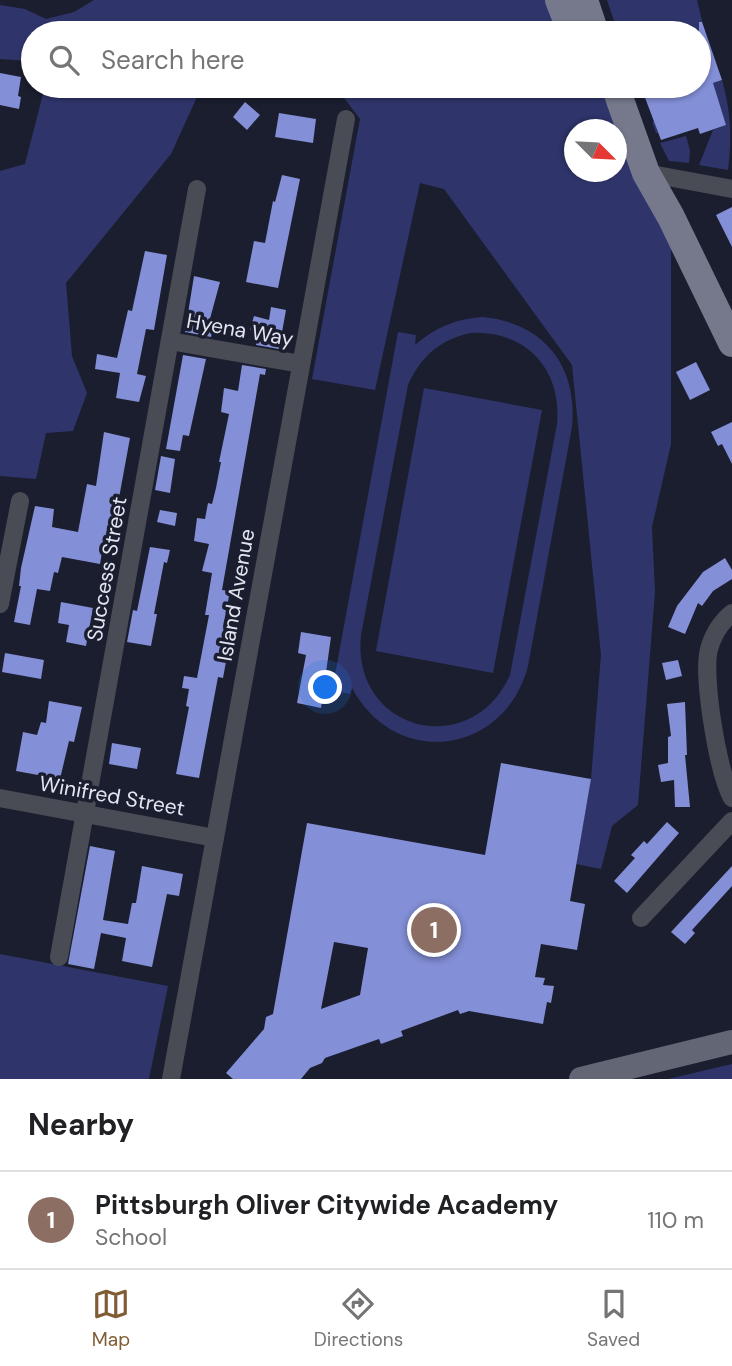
<!DOCTYPE html>
<style>
:root{--surface:#fff;--page:#f2f2f2;--text:#202124;--muted:#757577;--line:#e0e0e0;--accent:#805c33}
body{margin:0;font-family:"DM Sans",sans-serif;background:var(--page);color:var(--text)}
.compass{position:absolute;left:564px;top:119px;width:63px;height:63px;border-radius:50%;background:var(--surface);box-shadow:0 2px 5px #0004;rotate:114deg}
.you{position:absolute;left:326px;top:688px;width:24px;height:24px;margin:-18px;border:5px solid #fff;border-radius:50%;background:#1a73e8;box-shadow:0 0 0 10px #1a73e833}
.badge{display:grid;place-items:center;width:46px;height:46px;border-radius:50%;background:var(--accent);color:#fff;font-size:23px;font-weight:700}
.pin{position:absolute;translate:-50% -50%;border:4px solid #fff;box-shadow:0 2px 7px #0006}
.list{margin:0;padding:0;list-style:none}
h2{display:flex;justify-content:space-between;align-items:center;height:91px;margin:0;padding:0 28px;font-size:30px}
h2 small{font-size:23px;font-weight:400;color:var(--muted)}
.list li{display:grid;grid-template-columns:46px 1fr auto;gap:21px;align-items:center;box-sizing:border-box;height:98px;padding:0 28px;border-top:2px solid var(--line)}
.list b{display:block;font-size:26px;white-space:nowrap}
.list p{margin:0;font-size:23px;white-space:nowrap;color:var(--muted)}
.list em{font-size:23px;font-style:normal;color:var(--muted)}
.icon{flex:none;width:38px;height:38px;fill:none;stroke:currentColor;stroke-width:2;stroke-linecap:round;stroke-linejoin:round}
.map{position:relative;flex:none;width:732px;height:1079px;overflow:hidden}
.search{position:absolute;background:var(--surface);box-shadow:0 2px 5px #0004;left:21px;right:21px;top:21px;height:77px;display:flex;align-items:center;gap:18px;box-sizing:border-box;padding:0 24px;border-radius:38px;color:var(--muted);font-size:26px}
.sheet{height:189px;background:var(--surface)}
nav{display:flex;justify-content:space-around;align-items:center;box-sizing:border-box;height:98px;border-top:2px solid var(--line);background:var(--surface);font-size:19px;color:var(--muted)}
nav a{display:grid;justify-items:center;gap:4px}
nav .on{color:var(--accent)}
.map>svg:first-child{display:block}
.green{fill:#2f356b;fill-rule:evenodd}
.building{fill:#838fd6;fill-rule:evenodd}
.lines{fill:none;stroke-linecap:round;stroke-linejoin:round}
.street{stroke:#4a4c55;stroke-width:18}
.secondary{stroke:#636674;stroke-width:24}
.primary{stroke:#75798b;stroke-width:28}
.labels{text-anchor:middle;stroke-width:7;stroke-linejoin:round;paint-order:stroke}
.street-label{font-size:21px;fill:#e3e6f2;stroke:#1b1e2e}
</style>
<div class="map">
<svg width="732" height="1079" viewBox="0 0 732 1079">
<rect width="100%" height="100%" fill="#1b1e2e"/>
<g class="green">
<path d="M94 0H559L572 33H33V65L29 61 0 59V5L25 9 46 19 74 12Z"/>
<path d="M607 0H697L705 33 699 35V33H665L663 27 644 33H618Z"/>
<path d="M722 80C731 111 732 139 728 170L699 165 713 130 726 125 719 104 656 125 658 133H656L652 122 681 112 690 91 702 83 706 86Z"/>
<path d="M45 86H202L171 154 66 283 72 356 87 393 73 431 46 433 36 479 0 476V171L25 164Z"/>
<path d="M335 86H597L671 217V444L652 527 655 592 638 805 612 826 601 869 576 864 591 779 601 655 572 365 444 189 420 183 375 390 312 379 360 119ZM574 130H616V172H574Z"/>
<path d="M686 136 690 150 689 163 669 161 660 143Z"/>
<path d="M483 317C544 323 578 366 572 427L528 666C505 755 396 770 352 688L350 694 332 691 398 332 416 335 415 345C436 327 456 319 483 317ZM470 333C526 330 562 369 557 424L510 675C471 762 351 731 361 635L408 385C421 356 440 340 470 333Z"/>
<path d="M424 388 542 410 493 673 376 651Z"/>
<path d="M0 954 168 986 149 1079H0Z"/>
<path d="M732 1064V1079H668Z"/>
</g>
<g class="building">
<path d="M699 22H702L722 80 713 83 726 125 700 134 698 128 661 140 644 95 671 86H699Z"/>
<path d="M0 73 21 77 18 96 21 97 19 109 0 105Z"/>
<path d="M245 102 260 115 247 130 233 117Z"/>
<path d="M279 113 316 119 313 143 275 137Z"/>
<path d="M282 175 300 179 278 288 246 282 254 241 265 243 273 201 275 202Z"/>
<path d="M732 207V247L716 215Z"/>
<path d="M145 251 167 255 154 330 146 329 137 374 146 376 139 402 116 398 120 373 95 369 97 354 117 358 128 310 132 311Z"/>
<path d="M194 276 220 282 208 326 213 327 211 337 185 332Z"/>
<path d="M271 307 286 310 279 349 256 345 259 332 250 330 254 316 269 320Z"/>
<path d="M183 355 206 359 189 436 183 435 180 451 166 449Z"/>
<path d="M696 362 710 390 690 400 676 372Z"/>
<path d="M242 365 266 369 265 375 260 374 222 590 230 591 223 627 232 629 223 678 218 677 199 778 176 774 189 707 186 706 189 689 182 688 184 676 197 678 209 615H205L212 573 202 571 209 544 194 541 197 518 205 519 208 503 212 504 216 488 221 462H219L229 414 221 412 224 388 238 391Z"/>
<path d="M732 422V464L722 444 718 446 711 432Z"/>
<path d="M104 432 130 438 112 536 105 535 100 564 62 557 58 573 54 572 50 591 37 589 30 625 14 622 21 586H19L21 568 35 506 54 509 52 527 78 532 87 484 96 486Z"/>
<path d="M161 456 175 459 170 493 155 490Z"/>
<path d="M160 510 177 513 175 526 157 522Z"/>
<path d="M150 547 170 550 167 563 164 562 154 614H157L151 646 127 642 133 610 137 611Z"/>
<path d="M725 558 732 570V579L713 591 702 606 698 603 685 634 668 627 677 606 703 572Z"/>
<path d="M61 602 93 608 86 646 66 642 69 625 58 623Z"/>
<path d="M301 632 331 637 321 708 297 703 306 655 298 653Z"/>
<path d="M5 653 44 660 41 679 2 672Z"/>
<path d="M678 660 682 676 666 680 662 663Z"/>
<path d="M49 701 82 707 74 742 69 741 60 779 16 771 23 732 37 735 41 722 46 723Z"/>
<path d="M685 702 687 755H685L690 807H675L674 780 661 782 658 765 668 763V737L671 736 667 704Z"/>
<path d="M112 743 141 748 137 769 109 764Z"/>
<path d="M501 763 591 779 570 901 585 904 577 950 541 944 535 977 545 978 543 985 554 986 551 1003 547 1002 543 1024 469 1011 460 1014 458 1010 401 1031 403 1036 381 1044 379 1039 325 1058 322 1063 310 1068 301 1079H233L226 1073 264 1029 266 1017 273 1014 307 823 485 855ZM334 942 368 948 360 995 321 1009Z"/>
<path d="M667 822 679 833 627 893 614 881 635 858 631 855 644 841 647 844Z"/>
<path d="M90 846 115 851 103 920 128 924 132 903H136L142 866 183 874 179 896 167 894 152 967 122 961 126 938 101 933 94 969 68 964Z"/>
<path d="M732 866V886L692 930 695 933 685 944 671 932Z"/>
</g>
<g class="lines">
<g class="street">
<path d="M646 173 732 189"/>
<path d="M170 341 301 364"/>
<path d="M0 604 20 501"/>
<path d="M732 613C721 622 713 635 709 649 702 676 718 773 732 798"/>
<path d="M0 798 215 838"/>
<path d="M641 918 732 821"/>
<path d="M59 957 197 189"/>
<path d="M171 1079 346 119"/>
</g>
<path class="secondary" d="M581 1079 732 1042"/>
<g class="primary">
<path d="M559 0 572 33"/>
<path d="M584 0 595 33"/>
<path d="M615 86 646 173 671 217 732 343"/>
</g>
</g>
<g class="labels">
<g class="street-label">
<text transform="translate(240 330) rotate(10)" y="7">Hyena Way</text>
<text transform="translate(107 569) rotate(-80)" y="7">Success Street</text>
<text transform="translate(236 595) rotate(-80)" y="7">Island Avenue</text>
<text transform="translate(112 796) rotate(10)" y="7">Winifred Street</text>
</g>
</g>
</svg>
<svg class="compass" viewBox="-18 -18 36 36"><path d="M0-13l5 13h-10z" fill="#e53935"/><path d="M0 13l5-13h-10z" fill="#757577"/></svg>
<div class="you"></div>
<div class="pin badge" style="left:434px;top:930px;background:#8d6e63">1</div>
<div class="search"><svg class="icon" aria-label="search" viewBox="0 0 24 24"><circle cx="10" cy="10" r="6"/><path d="M15 15l6 6"/></svg>Search here</div>
</div>
<section class="sheet">
<h2>Nearby<small></small></h2>
<ul class="list">
<li><span class="badge" style="background:#8d6e63">1</span><div><b>Pittsburgh Oliver Citywide Academy</b><p>School</p></div><em>110 m</em></li>
</ul>
</section>
<nav>
<a class="on"><svg class="icon" aria-label="map" viewBox="0 0 24 24"><path d="M3 6l6-2 6 2 6-2v14l-6 2-6-2-6 2zM9 4v14M15 6v14"/></svg>Map</a>
<a><svg class="icon" aria-label="directions" viewBox="0 0 24 24"><path d="M12 3l9 9-9 9-9-9zM9 14v-3h6M13 9l2 2-2 2"/></svg>Directions</a>
<a><svg class="icon" aria-label="saved" viewBox="0 0 24 24"><path d="M7 4h10v16l-5-4-5 4z"/></svg>Saved</a>
</nav>
